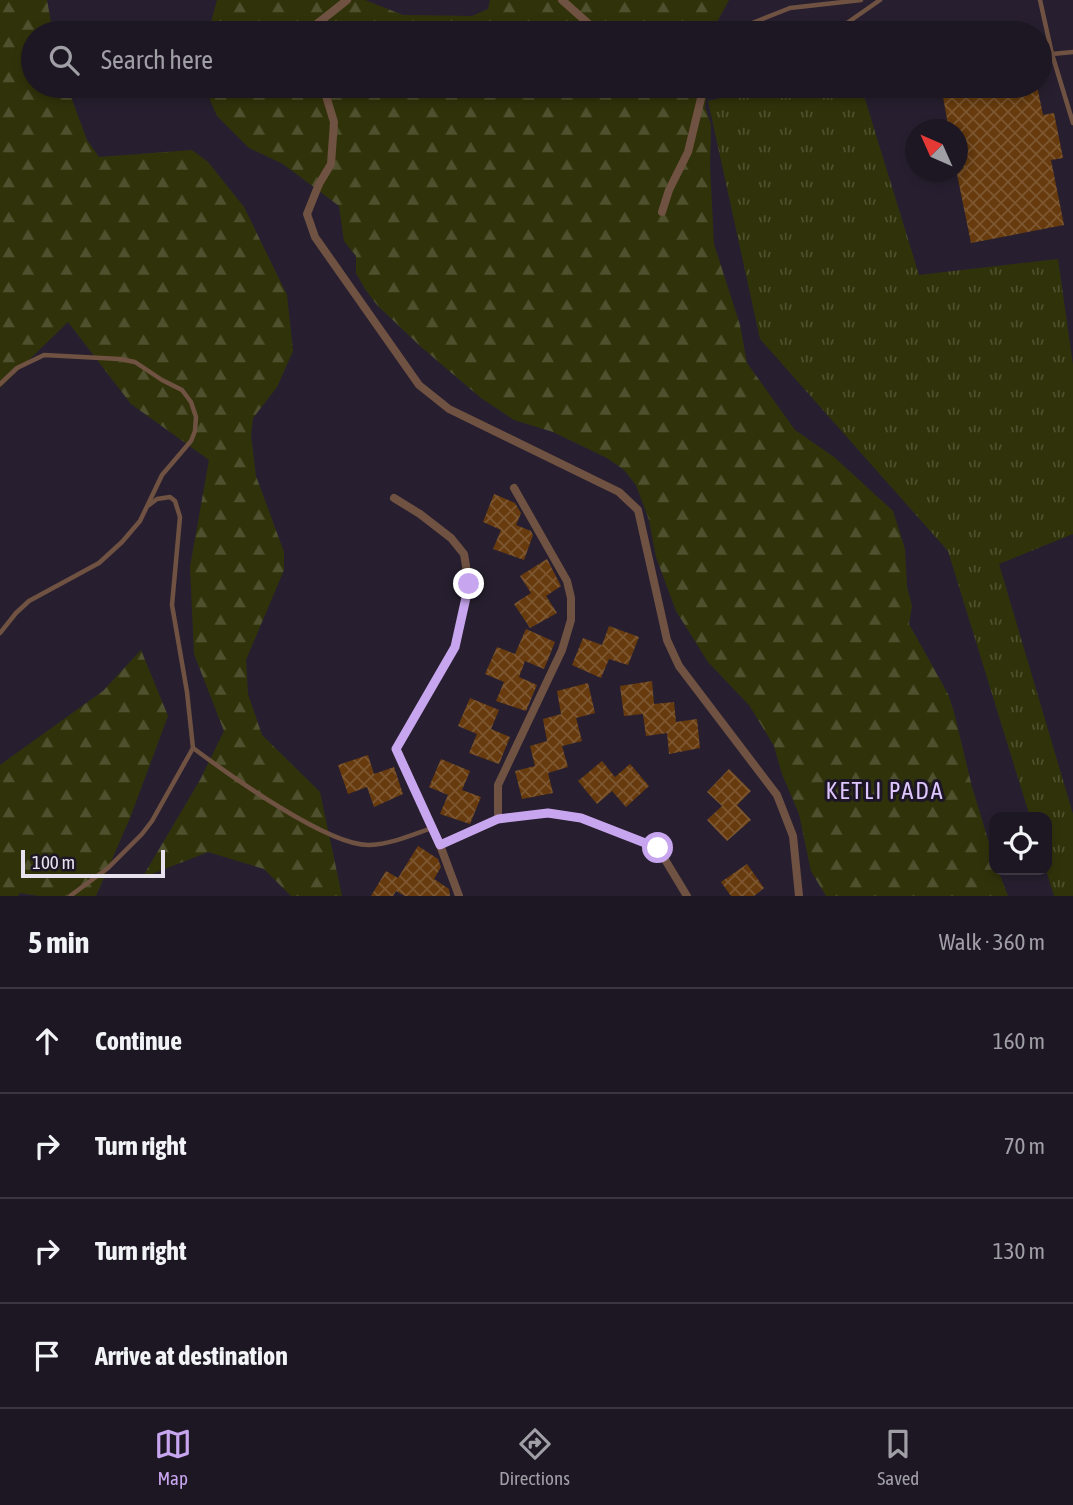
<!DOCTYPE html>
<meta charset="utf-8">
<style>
:root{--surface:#1d1723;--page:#25202b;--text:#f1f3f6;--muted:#a09fa6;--line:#3b3641;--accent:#c8a6ef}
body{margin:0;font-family:"Asap Condensed",sans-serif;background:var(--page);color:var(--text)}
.controls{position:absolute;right:21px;bottom:21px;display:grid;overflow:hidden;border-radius:14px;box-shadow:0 4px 10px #0003}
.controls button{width:63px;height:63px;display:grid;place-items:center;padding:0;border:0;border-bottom:2px solid var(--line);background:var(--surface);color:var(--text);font:35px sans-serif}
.compass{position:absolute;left:905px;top:119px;width:63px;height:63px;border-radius:50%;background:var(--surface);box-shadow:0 4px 10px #0003;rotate:315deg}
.scale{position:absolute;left:21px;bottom:18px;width:144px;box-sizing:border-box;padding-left:7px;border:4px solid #e7e2ee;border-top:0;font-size:19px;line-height:24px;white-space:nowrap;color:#e7e2ee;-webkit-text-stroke:5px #1d1625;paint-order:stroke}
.stop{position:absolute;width:21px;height:21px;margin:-16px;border:5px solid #c8a6ef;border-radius:50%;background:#fff}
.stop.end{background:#c8a6ef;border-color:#fff;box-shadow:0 2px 7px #0008}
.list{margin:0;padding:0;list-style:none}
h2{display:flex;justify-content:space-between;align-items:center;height:91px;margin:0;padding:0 28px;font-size:30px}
h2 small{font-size:23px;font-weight:400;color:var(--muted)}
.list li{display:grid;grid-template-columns:46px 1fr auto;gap:21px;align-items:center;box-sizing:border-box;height:105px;padding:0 28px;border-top:2px solid var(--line)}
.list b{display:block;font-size:26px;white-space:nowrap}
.list em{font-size:23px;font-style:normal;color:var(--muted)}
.icon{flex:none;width:38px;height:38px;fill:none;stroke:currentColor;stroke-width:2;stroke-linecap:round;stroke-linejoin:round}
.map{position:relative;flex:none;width:1073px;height:896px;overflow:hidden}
.search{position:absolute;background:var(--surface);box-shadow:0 4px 10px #0003;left:21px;right:21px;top:21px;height:77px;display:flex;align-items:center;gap:18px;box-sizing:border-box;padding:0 24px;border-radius:38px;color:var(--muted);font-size:26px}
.sheet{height:511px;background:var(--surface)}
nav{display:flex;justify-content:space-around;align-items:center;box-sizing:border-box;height:98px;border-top:2px solid var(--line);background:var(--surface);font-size:19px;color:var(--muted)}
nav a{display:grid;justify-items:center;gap:4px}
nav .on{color:var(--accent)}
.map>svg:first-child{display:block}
.grass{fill:url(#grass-tufts)}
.forest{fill:url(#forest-firs)}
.building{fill:url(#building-cross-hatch)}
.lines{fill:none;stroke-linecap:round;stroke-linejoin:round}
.service{stroke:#705242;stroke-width:4.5}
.minor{stroke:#705242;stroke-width:8}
.route{stroke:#c8a6ef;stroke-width:9}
.labels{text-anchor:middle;stroke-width:6;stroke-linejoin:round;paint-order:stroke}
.neighbourhood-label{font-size:24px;letter-spacing:2px;fill:#dfc6fe;stroke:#1d1625}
</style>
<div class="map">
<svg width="1073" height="896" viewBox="0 0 1073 896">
<defs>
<pattern id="grass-tufts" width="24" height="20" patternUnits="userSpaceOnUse" patternTransform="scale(1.75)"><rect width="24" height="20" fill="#30330a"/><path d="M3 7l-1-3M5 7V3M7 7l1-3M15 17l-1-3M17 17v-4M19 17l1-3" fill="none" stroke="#4e502e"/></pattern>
<pattern id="forest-firs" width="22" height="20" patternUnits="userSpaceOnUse" patternTransform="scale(1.75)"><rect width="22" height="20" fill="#30330a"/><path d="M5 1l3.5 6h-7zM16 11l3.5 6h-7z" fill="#4e502e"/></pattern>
<pattern id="building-cross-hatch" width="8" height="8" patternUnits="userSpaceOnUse" patternTransform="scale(1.75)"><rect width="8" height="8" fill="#673b0d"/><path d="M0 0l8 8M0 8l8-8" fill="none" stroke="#7d5731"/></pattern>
</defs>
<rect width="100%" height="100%" fill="#271f2f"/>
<path class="grass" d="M772 86H861L919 275 1058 259 1073 365V534L999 564 1073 814V896H1054L1046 870 1047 817H1030L948 551 760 339 708 101Z"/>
<g class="forest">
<path d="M0 0H47L53 33H33V86H67L87 140 99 157 192 150 208 162 244 207 287 295 293 351 277 387 253 418 251 435 256 476 284 552V570L246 660 248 694 262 735 320 792 342 896H291L264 869 208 852 142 878 200 780 224 731 194 654 190 567 209 460 131 404 68 322 0 388Z"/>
<path d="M217 0H365L403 15 472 16 488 9 490 0H729L711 33H208Z"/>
<path d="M204 86H708L705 107 711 125 710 167 714 244 740 325 747 363 795 430 834 457 893 511 905 549 907 587 912 606 909 624 948 694 954 712 972 787 994 859V870H998L1008 896H826L811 871 799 814 782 774 774 746 749 705 708 662 676 611 656 557 649 520 636 485 624 470 607 458 553 432 514 420 481 398 420 346 377 305 365 289 356 273V256L344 241 339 206 283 164 249 148 217 116Z"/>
<path d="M141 650 168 716 130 818 96 896H39L20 893 18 896H0V765L103 691Z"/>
</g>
<g class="building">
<path d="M941 86H1037L1043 115 1054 113 1063 158 1051 160 1064 225 971 243 957 174V130H949Z"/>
<path d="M494 494 515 503 521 513 516 525 531 531 533 535 524 560 493 549 501 530 483 522Z"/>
<path d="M547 559 561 586 546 596 557 613 530 628 514 604 531 593 520 576Z"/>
<path d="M609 626 639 637 628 665 609 659 601 678 572 665 583 638 602 645Z"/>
<path d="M526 629 555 642 544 669 525 661 519 677 537 685 526 711 496 701 504 682 485 674 497 647 515 654Z"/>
<path d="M652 681 654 704 674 702 676 722 697 719 700 748 669 754 667 733 646 736 643 714 624 716 620 686Z"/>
<path d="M588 683 595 713 576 718 582 741 562 746 568 767 548 773 553 793 522 799 515 771 535 766 530 746 547 741 543 719 561 714 557 691Z"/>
<path d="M470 698 499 710 491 729 510 737 499 764 469 753 477 734 458 726Z"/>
<path d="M368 755 374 774 394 767 403 794 374 807 367 787 348 794 338 765Z"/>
<path d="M441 759 470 771 462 790 481 797 470 824 440 814 448 795 429 787Z"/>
<path d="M602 761 615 777 630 764 649 786 626 807 612 791 597 804 578 781Z"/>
<path d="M729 769 751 791 737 805 751 820 727 841 707 820 722 806 707 792Z"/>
<path d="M418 846 438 859 441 867 434 879 449 889 450 896H405L396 891 393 896H371L386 871 398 878Z"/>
<path d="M747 864 764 888 754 896H731L721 882Z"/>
</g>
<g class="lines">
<g class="service">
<path d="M1040 0 1052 54 1073 123"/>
<path d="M727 33 790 8 861 0"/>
<path d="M840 33 847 23 880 0"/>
<path d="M1052 54 1073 52"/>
<path d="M0 384 17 368 44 355 120 359 135 362 162 380 182 390 191 402 196 417 195 431 191 441 162 475 140 521 122 542 99 563 29 601 16 613 0 633"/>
<path d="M193 748C228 774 329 847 370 845 391 844 412 835 432 828"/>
<path d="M70 896 108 868 142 834 152 821 193 748 187 692 172 605 180 517 175 501 170 497 157 499 149 505"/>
</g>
<g class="minor">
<path d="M562 0 599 33"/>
<path d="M312 33 313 27 347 0"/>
<path d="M323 86 334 122 331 164 319 184 307 214 315 237 419 385 449 409 619 492 638 510 667 640 679 666 777 795 793 836 799 896"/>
<path d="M662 212 669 190 688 152 704 86"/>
<path d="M394 498 420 514 451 538 464 554 469 584 455 647 396 749 440 845 459 896"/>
<path d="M498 819V785L562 650 571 620V598L567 581 514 488"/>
<path d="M440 845 498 819 548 813 581 818 658 848 687 896"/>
</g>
</g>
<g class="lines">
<path class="route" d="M469 584 455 647 396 749 440 845 498 819 548 813 581 818 658 848"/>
</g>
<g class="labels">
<g class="neighbourhood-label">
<text x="885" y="799">KETLI PADA</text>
</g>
</g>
</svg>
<div class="controls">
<button><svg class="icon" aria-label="locate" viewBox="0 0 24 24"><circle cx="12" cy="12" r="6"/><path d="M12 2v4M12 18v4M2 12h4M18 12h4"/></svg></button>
</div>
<svg class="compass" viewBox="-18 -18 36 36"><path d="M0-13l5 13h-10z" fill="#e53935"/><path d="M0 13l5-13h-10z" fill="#a09fa6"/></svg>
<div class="scale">100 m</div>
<div class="stop" style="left:658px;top:848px"></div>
<div class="stop end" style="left:469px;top:584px"></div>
<div class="search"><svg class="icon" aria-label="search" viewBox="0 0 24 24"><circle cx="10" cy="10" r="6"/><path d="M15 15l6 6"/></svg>Search here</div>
</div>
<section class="sheet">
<h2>5 min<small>Walk · 360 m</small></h2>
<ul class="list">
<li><svg class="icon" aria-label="ahead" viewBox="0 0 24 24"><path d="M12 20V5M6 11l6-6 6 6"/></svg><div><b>Continue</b></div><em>160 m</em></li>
<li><svg class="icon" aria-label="right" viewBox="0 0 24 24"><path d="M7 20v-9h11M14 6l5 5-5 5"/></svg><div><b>Turn right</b></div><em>70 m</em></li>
<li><svg class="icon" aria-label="right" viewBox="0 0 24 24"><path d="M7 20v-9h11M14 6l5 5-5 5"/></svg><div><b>Turn right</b></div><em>130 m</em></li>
<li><svg class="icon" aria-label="arrive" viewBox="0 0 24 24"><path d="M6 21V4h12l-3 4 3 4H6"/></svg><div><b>Arrive at destination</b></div></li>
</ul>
</section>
<nav>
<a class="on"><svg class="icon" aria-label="map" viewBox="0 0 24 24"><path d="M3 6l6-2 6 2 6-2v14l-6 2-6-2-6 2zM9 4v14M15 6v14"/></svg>Map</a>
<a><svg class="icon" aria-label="directions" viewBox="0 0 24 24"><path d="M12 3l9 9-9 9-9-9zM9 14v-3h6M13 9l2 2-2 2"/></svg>Directions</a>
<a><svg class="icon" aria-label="saved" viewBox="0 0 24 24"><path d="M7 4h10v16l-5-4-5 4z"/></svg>Saved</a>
</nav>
